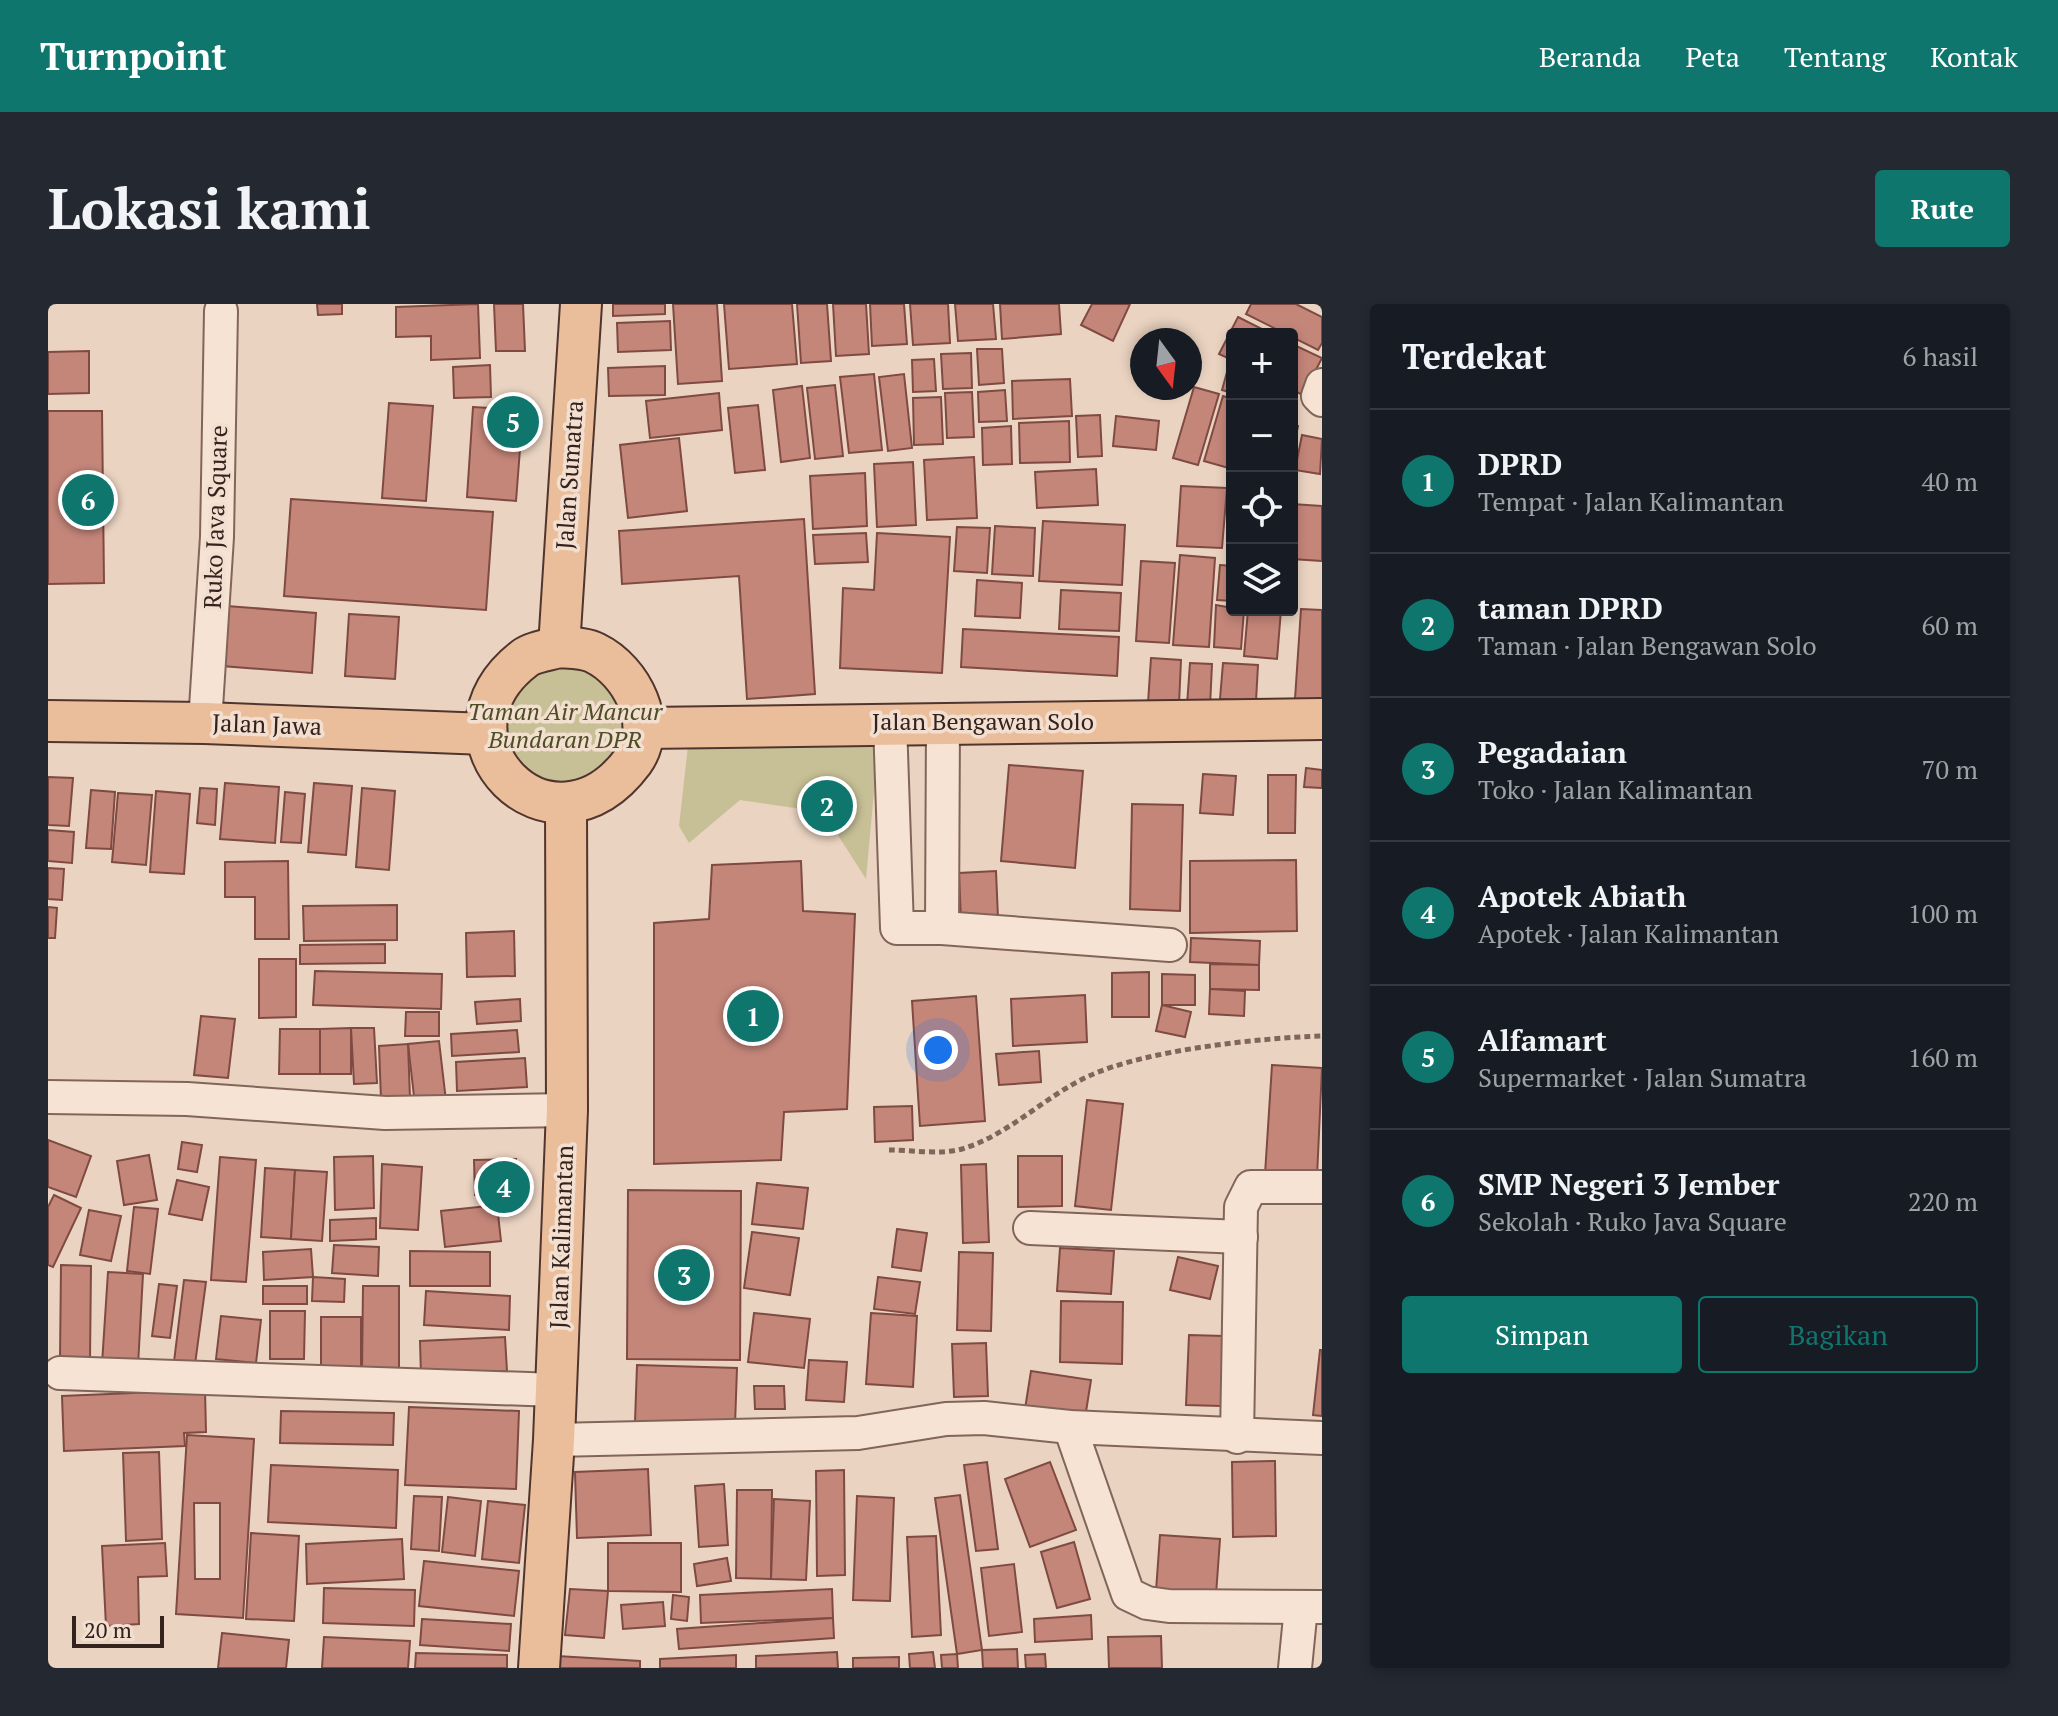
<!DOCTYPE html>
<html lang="id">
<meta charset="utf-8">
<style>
:root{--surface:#171b24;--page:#242831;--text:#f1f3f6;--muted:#9ea1a6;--line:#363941;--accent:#0f766e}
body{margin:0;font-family:"PT Serif",serif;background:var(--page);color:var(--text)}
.controls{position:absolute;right:24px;top:24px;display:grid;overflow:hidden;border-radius:8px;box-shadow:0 4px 12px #0003}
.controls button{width:72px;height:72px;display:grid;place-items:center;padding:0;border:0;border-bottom:2px solid var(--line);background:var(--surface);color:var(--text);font:40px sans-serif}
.compass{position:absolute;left:1082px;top:24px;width:72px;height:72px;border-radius:50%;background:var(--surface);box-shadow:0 4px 12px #0003;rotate:165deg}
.scale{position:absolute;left:24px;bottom:20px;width:92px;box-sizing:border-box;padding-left:8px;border:4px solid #33221d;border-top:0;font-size:22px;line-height:28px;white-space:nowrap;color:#33221d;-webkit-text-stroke:6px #f2dfd0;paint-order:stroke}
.you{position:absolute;left:890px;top:746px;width:28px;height:28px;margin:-20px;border:6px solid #fff;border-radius:50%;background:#1a73e8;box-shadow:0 0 0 12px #1a73e833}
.badge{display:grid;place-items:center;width:52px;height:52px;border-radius:50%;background:var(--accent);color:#fff;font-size:26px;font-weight:700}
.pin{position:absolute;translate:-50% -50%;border:4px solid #fff;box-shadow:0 2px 8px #0006}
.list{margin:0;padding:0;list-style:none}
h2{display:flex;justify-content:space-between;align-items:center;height:104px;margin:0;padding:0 32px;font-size:34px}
h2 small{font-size:26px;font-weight:400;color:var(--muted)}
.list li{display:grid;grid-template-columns:52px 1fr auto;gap:24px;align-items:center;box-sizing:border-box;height:144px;padding:0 32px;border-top:2px solid var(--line)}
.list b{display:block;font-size:30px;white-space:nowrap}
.list p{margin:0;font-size:26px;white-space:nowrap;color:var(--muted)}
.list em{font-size:26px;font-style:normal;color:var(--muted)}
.actions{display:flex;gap:16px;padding:24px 32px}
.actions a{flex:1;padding:18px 0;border:2px solid var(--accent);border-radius:8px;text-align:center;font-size:28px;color:var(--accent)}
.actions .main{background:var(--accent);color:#fff}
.icon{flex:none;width:44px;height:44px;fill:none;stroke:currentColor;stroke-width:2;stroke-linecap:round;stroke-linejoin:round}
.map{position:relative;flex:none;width:1274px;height:1364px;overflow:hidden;border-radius:8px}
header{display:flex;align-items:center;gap:48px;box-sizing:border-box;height:112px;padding:0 40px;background:var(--accent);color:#fff}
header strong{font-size:38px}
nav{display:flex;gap:44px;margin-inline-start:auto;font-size:28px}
.intro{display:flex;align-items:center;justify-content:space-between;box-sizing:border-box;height:192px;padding:0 48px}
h1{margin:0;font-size:56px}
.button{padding:20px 36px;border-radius:8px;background:var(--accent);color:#fff;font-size:28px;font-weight:700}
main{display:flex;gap:48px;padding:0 48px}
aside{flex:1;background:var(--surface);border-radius:8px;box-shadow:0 4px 12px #0003}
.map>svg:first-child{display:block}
.green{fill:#c7c096}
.building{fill:#c5867a;stroke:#7f4a42;stroke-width:2;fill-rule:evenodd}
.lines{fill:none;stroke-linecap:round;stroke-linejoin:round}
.minor-casing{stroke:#82655a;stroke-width:36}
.major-casing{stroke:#50352e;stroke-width:44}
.path{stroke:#82655a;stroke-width:5;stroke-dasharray:6 4;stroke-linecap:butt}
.minor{stroke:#f6e3d3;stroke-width:32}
.major{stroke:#ebbe9b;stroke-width:40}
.labels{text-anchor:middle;stroke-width:7;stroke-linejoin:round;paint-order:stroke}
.street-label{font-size:24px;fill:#33221d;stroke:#f2dfd0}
.park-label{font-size:24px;font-style:italic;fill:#4e4d25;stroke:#f2dfd0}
</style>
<header>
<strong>Turnpoint</strong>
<nav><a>Beranda</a><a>Peta</a><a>Tentang</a><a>Kontak</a></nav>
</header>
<div class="intro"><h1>Lokasi kami</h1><a class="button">Rute</a></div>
<main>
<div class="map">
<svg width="1274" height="1364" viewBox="0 0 1274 1364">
<rect width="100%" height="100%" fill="#ead3c1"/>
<g class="green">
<path d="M511 343 594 404 569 478 462 479 443 395Z"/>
<path d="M831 432 818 575 775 508 692 496 641 539 631 522 640 442Z"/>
</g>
<g class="building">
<path d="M269 0H294V10L270 11Z"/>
<path d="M430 0 432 54 383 56V32L348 33V3Z"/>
<path d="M446 0H475L477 47H448Z"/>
<path d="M565 0H617V10L565 12Z"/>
<path d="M625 0H669L674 77 630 80Z"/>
<path d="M676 0H744L749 60 681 65Z"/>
<path d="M749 0H779L783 57 753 59Z"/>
<path d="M785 0H818L821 50 788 52Z"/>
<path d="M822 0H856L859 40 824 42Z"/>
<path d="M862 0H900L902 39 865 41Z"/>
<path d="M907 0H945L948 35 910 37Z"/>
<path d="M952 0H1011L1013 30 954 35Z"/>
<path d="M1044 0H1082L1065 37 1033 21Z"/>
<path d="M1203 0H1248L1274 13V39L1270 46 1198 10Z"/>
<path d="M1190 13 1224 30H1184V56L1171 50Z"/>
<path d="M622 17 623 46 570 48 569 19Z"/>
<path d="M1244 40 1274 54 1255 91 1244 86Z"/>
<path d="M929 45H954L956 79 931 81Z"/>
<path d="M41 47V89L0 90V48Z"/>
<path d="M923 49 924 84 895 85 893 50Z"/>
<path d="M886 55 888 87 865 88 864 56Z"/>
<path d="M442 61 443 93 406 94 405 63Z"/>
<path d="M617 62V91L561 92 560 64Z"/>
<path d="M1179 68 1184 70V89L1174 86Z"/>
<path d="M826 70 834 146 801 149 792 73Z"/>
<path d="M856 70 864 144 840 147 831 73Z"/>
<path d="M1022 75 1024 112 965 115 964 77Z"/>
<path d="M787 81 795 152 767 155 759 84Z"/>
<path d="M754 82 762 154 733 158 725 86Z"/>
<path d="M1146 83 1171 90 1150 161 1125 154Z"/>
<path d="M957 86 959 117 931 118 930 88Z"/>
<path d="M924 88 926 133 899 134 897 89Z"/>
<path d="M671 89 674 126 602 134 598 97Z"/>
<path d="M1175 92 1184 95V165L1156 157Z"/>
<path d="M893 93 895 140 866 141 865 94Z"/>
<path d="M341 99 385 102 378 197 334 194Z"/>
<path d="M710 101 717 166 687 169 680 104Z"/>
<path d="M425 103 475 106 468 197 419 193Z"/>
<path d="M0 107H54L56 279 0 280Z"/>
<path d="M1052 111 1054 152 1030 153 1028 112Z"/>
<path d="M1068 112 1111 117 1108 146 1065 142Z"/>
<path d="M1021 117 1022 158 972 159 971 119Z"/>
<path d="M1244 121 1250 122 1244 153Z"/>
<path d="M963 122 964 160 935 161 934 124Z"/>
<path d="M1254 131 1274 135 1272 170 1247 166Z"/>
<path d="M631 134 639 207 580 214 572 141Z"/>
<path d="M926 153 929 214 879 216 876 156Z"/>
<path d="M865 158 868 221 829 223 826 160Z"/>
<path d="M1048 165 1050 201 989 204 987 168Z"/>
<path d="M817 169 819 222 765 225 762 172Z"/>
<path d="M1133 182 1179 184 1174 244 1129 242Z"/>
<path d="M243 195 445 208 438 306 236 292Z"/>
<path d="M1244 200 1274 202V257L1244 255Z"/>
<path d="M756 215 767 390 699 395 691 272 574 280 571 227Z"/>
<path d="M995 217 1077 221 1074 281 991 277Z"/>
<path d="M947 222 987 224 985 272 944 270Z"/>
<path d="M909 223 942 224 939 269 906 267Z"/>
<path d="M818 229 820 258 767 260 765 231Z"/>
<path d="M829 229 902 233 894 369 792 364 795 284 826 286Z"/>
<path d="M1132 251 1167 254 1161 343 1125 341Z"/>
<path d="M1093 257 1127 259 1121 339 1088 337Z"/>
<path d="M1172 261 1184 262V297L1169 296Z"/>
<path d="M929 276 974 279 972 314 927 312Z"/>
<path d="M1013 286 1073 289 1071 327 1011 325Z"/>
<path d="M1168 301 1196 306 1193 345 1166 343Z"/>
<path d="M179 302 268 309 264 369 174 362Z"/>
<path d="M1253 305 1274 306V397L1247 395Z"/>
<path d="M1200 306H1233L1229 355 1196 352Z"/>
<path d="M301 310 351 313 347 375 297 372Z"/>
<path d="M915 325 1071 333 1069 372 913 363Z"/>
<path d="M1103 354 1133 356 1131 400 1100 399Z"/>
<path d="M1142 359 1164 360 1162 403 1139 401Z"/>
<path d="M1175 359 1210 361 1208 397 1172 395Z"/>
<path d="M961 461 1035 467 1027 564 953 557Z"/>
<path d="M1258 464 1274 466V484L1256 483Z"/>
<path d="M1155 470 1188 472 1185 511 1152 509Z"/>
<path d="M1220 471H1248L1247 529H1220Z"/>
<path d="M0 473 25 474 21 522 0 521Z"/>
<path d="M177 479 231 483 227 539 172 535Z"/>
<path d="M266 479 304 482 298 551 260 548Z"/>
<path d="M152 484 169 485 167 521 149 519Z"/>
<path d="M314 484 347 487 341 566 308 563Z"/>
<path d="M43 486 67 488 63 545 38 544Z"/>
<path d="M108 487 142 490 136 570 102 568Z"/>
<path d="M237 488 257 490 253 539 233 538Z"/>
<path d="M70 489 104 491 98 561 64 558Z"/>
<path d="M1084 500 1135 501 1132 607 1082 605Z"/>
<path d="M0 526 26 528 24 559 0 557Z"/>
<path d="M1248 556 1249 627 1142 629V557Z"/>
<path d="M240 557 241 635H207V593H177V558Z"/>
<path d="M753 557 755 607 807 610 799 805 736 808 733 856 606 860V619L661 615 664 561Z"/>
<path d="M0 564 16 565 14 596 0 595Z"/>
<path d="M948 567 950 614 913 616 911 569Z"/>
<path d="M349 601V636L256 637 255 602Z"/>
<path d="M0 603 9 604 7 634H0Z"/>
<path d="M466 627 467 672 419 673 418 629Z"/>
<path d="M1143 634 1212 637 1211 661 1142 658Z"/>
<path d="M337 640V659L252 660V641Z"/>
<path d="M211 655H248V713L211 714Z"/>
<path d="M1162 660 1211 661V686L1162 685Z"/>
<path d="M267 667 394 670 393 705 265 701Z"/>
<path d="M1101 668V713H1064V669Z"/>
<path d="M1114 670 1147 671V701H1114Z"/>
<path d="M1162 685 1197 687 1196 712 1161 710Z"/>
<path d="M1037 691 1039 738 965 742 963 695Z"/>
<path d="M928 692 937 817 872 822 864 697Z"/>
<path d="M472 695 473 717 429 720 427 698Z"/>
<path d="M1114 701 1143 708 1137 733 1108 727Z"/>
<path d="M358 708H391V732H357Z"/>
<path d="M153 712 187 715 180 774 146 771Z"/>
<path d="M303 724V770H272V725Z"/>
<path d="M303 724H326L329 779 306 780Z"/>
<path d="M232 725H272V770H231Z"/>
<path d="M469 726 471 748 404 752 403 730Z"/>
<path d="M391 737 398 797 367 801 360 740Z"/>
<path d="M360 740 362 794 333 795 331 742Z"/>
<path d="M991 747 993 778 951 781 948 750Z"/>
<path d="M477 754 479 783 409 787 408 758Z"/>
<path d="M1224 761 1274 764 1269 873 1217 870Z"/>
<path d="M1039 796 1075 800 1063 906 1027 902Z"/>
<path d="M864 802 865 836 827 838 826 803Z"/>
<path d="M0 836 43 852 28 893 0 883Z"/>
<path d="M134 838 154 841 149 868 130 865Z"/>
<path d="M101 851 109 896 76 901 69 857Z"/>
<path d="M325 852 326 904 287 906 286 853Z"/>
<path d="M970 852H1014V902L970 903Z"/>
<path d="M172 853 208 856 198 978 163 976Z"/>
<path d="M468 855V890L427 891 426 856Z"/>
<path d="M334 860 374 863 370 926 332 924Z"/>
<path d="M938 860 941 938 915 939 913 861Z"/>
<path d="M217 864 247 866 243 935 213 933Z"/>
<path d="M247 866 279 868 274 937 243 935Z"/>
<path d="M129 876 161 883 154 916 121 910Z"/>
<path d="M709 879 760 884 755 925 704 920Z"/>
<path d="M580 886 693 887 692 1056 579 1055Z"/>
<path d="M6 891 33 904 5 963 0 961V903Z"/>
<path d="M449 901 453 937 397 943 393 907Z"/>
<path d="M86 903 110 905 102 970 79 967Z"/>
<path d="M41 906 73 912 63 957 32 951Z"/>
<path d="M328 914V935L282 937V916Z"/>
<path d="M849 925 879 929 873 967 844 963Z"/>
<path d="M704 928 751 934 742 991 696 984Z"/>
<path d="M286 941 331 943 330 972 284 969Z"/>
<path d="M1012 944 1066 947 1063 990 1009 987Z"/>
<path d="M263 945 265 973 216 976 215 948Z"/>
<path d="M362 947 442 948V982H362Z"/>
<path d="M911 948 945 949 943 1027 909 1026Z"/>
<path d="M1130 953 1170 962 1162 995 1122 986Z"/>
<path d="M13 961 43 962 42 1055 12 1056Z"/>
<path d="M60 968 95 970 90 1062 54 1060Z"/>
<path d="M265 973 297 975 296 998 264 997Z"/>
<path d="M830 973 872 978 867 1010 826 1005Z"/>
<path d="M136 976 158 978 146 1068 125 1066Z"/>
<path d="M111 980 129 982 122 1034 104 1032Z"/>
<rect x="215" y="982" width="44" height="18"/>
<path d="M315 982H351V1068H314Z"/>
<path d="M378 987 462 992 461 1026 376 1021Z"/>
<path d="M1013 997 1075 998 1074 1060 1012 1058Z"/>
<path d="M222 1007H257L256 1055H222Z"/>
<path d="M706 1009 762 1015 756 1064 700 1058Z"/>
<path d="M823 1009 869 1012 865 1083 818 1080Z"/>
<path d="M173 1012 213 1016 208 1059 168 1055Z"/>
<rect x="273" y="1013" width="40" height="56"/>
<path d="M1141 1031 1176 1032 1173 1102 1138 1101Z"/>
<path d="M457 1033 459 1067 373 1071 372 1037Z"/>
<path d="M938 1039 940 1092 906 1093 904 1040Z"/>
<path d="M1272 1046H1274V1112L1265 1111Z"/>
<path d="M761 1056 799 1058 796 1098 758 1096Z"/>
<path d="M589 1061 689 1064 687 1121 587 1118Z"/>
<path d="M983 1067 1043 1076 1037 1114 977 1105Z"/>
<path d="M706 1082H736L737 1105H707Z"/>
<path d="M157 1086 158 1128 136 1129 137 1142 16 1147 14 1092Z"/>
<path d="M361 1103 471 1107 468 1185 357 1181Z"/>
<path d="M233 1107 346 1109 345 1141 232 1139Z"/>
<path d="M139 1131 206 1135 195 1314 128 1310ZM146 1199H172V1275H147Z"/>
<path d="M111 1148 114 1235 78 1237 75 1149Z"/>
<path d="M1227 1157 1228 1232 1185 1233 1184 1158Z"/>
<path d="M939 1158 950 1245 928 1247 916 1161Z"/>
<path d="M1002 1158 1028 1226 982 1243 957 1175Z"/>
<path d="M223 1161 350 1166 348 1224 220 1218Z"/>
<path d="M600 1165 603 1231 529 1234 527 1168Z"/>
<path d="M796 1166 797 1271 769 1272 768 1167Z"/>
<path d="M676 1180 680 1241 651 1243 647 1182Z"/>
<path d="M689 1186H724L723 1275 688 1274Z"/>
<path d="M912 1191 934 1346 909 1350 887 1194Z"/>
<path d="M366 1192 394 1193 391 1247 363 1245Z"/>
<path d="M809 1192 846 1194 842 1297 805 1296Z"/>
<path d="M400 1193 433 1197 427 1252 394 1248Z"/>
<path d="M726 1195 762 1197 758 1276 723 1275Z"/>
<path d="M440 1197 477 1201 471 1259 434 1255Z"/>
<path d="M203 1229 251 1232 246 1317 198 1315Z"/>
<path d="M1112 1231 1172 1235 1168 1291 1108 1287Z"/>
<path d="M888 1232 893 1331 864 1333 859 1233Z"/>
<path d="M354 1235 356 1275 259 1280 258 1240Z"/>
<path d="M1026 1238 1042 1295 1009 1304 993 1248Z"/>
<path d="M117 1239 119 1272 90 1273 91 1320 58 1322 54 1242Z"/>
<path d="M560 1239H633V1288L560 1287Z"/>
<path d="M679 1254 683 1277 649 1282 646 1260Z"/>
<path d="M376 1257 471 1267 466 1312 371 1302Z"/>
<path d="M966 1260 974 1328 941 1332 933 1264Z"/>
<path d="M276 1284 367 1286 366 1322 275 1319Z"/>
<path d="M522 1285 560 1287 556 1334 517 1331Z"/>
<path d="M784 1285 785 1314 653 1319 652 1291Z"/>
<path d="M625 1291 641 1293 639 1317 623 1315Z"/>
<path d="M615 1298 617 1322 575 1325 573 1301Z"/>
<path d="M1043 1311 1044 1335 987 1338 986 1315Z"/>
<path d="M785 1314 786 1334 631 1345 629 1325Z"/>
<path d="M374 1315 463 1320 461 1347 372 1341Z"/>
<path d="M174 1329 241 1336 238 1364H170Z"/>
<path d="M1113 1332 1114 1364H1061L1060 1333Z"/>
<path d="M276 1333 362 1337 360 1364H274Z"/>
<path d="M969 1345 970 1364H935L934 1346Z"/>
<path d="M789 1348 790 1364H708V1352Z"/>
<path d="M885 1348 887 1364H862L861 1350Z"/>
<path d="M368 1349 459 1351V1364H367Z"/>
<path d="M909 1350 910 1364H894L893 1351Z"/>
<path d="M997 1350 998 1364H978L977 1351Z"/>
<path d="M688 1351V1364H612V1355Z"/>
<path d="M509 1352 592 1357V1364H508Z"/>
<path d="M851 1353V1364H805V1354Z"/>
</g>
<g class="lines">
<g class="minor-casing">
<g id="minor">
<path d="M1274 81 1270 92 1274 96"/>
<path d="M157 419 169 233 173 7"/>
<path d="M842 419 849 624H894L1122 641"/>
<path d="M894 624 895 419"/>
<path d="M0 793 139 795 337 809 519 806"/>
<path d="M982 924 1193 933"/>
<path d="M12 1069 508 1086"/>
<path d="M1022 1123 1080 1290 1099 1299 1121 1302 1274 1303"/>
<path d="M1189 1133 1193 903 1203 883H1274"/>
<path d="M506 1136 810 1129 898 1115 936 1114 1022 1123 1274 1134"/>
<path d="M1247 1364 1253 1303"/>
</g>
</g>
<g class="major-casing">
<g id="major">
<path d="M511 343C522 344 538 344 547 349 584 367 611 421 585 457 503 567 373 433 477 354 485 348 501 346 511 343Z"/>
<path d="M511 343 533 0"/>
<path d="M0 417 157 419 438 430"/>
<path d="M597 424 1274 415"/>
<path d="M491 1364 506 1136 519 806 518 502"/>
</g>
</g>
<path class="path" d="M841 846C863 846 893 851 914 845 961 831 997 792 1041 772 1097 746 1211 734 1274 732"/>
<use href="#minor" class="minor"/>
<use href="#major" class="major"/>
</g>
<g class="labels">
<g class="street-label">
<text transform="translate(522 171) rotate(-86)" y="8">Jalan Sumatra</text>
<text transform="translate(168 213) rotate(-88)" y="8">Ruko Java Square</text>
<text x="935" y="426">Jalan Bengawan Solo</text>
<text transform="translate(219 421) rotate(2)" y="8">Jalan Jawa</text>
<text transform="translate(514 933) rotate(-88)" y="8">Jalan Kalimantan</text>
</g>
<g class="park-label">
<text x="517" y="416">Taman Air Mancur<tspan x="517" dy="28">Bundaran DPR</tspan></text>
</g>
</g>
</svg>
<div class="controls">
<button>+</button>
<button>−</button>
<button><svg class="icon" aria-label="locate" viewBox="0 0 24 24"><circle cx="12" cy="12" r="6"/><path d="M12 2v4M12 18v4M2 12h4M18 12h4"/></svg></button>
<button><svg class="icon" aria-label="layers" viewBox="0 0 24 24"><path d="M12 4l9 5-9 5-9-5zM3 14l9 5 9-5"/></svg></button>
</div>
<svg class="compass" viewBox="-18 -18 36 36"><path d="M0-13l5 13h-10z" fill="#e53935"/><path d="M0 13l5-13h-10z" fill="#9ea1a6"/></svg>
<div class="scale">20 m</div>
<div class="you"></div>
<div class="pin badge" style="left:705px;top:712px">1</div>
<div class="pin badge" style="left:779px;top:502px">2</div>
<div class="pin badge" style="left:636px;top:971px">3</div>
<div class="pin badge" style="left:456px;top:883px">4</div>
<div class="pin badge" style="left:465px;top:118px">5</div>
<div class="pin badge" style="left:40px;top:196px">6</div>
</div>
<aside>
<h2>Terdekat<small>6 hasil</small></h2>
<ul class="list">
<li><span class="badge">1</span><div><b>DPRD</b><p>Tempat · Jalan Kalimantan</p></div><em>40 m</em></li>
<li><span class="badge">2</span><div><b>taman DPRD</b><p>Taman · Jalan Bengawan Solo</p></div><em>60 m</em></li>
<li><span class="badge">3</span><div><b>Pegadaian</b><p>Toko · Jalan Kalimantan</p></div><em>70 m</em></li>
<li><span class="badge">4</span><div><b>Apotek Abiath</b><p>Apotek · Jalan Kalimantan</p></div><em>100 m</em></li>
<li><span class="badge">5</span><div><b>Alfamart</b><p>Supermarket · Jalan Sumatra</p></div><em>160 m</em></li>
<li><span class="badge">6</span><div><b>SMP Negeri 3 Jember</b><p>Sekolah · Ruko Java Square</p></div><em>220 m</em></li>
</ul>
<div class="actions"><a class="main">Simpan</a><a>Bagikan</a></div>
</aside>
</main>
